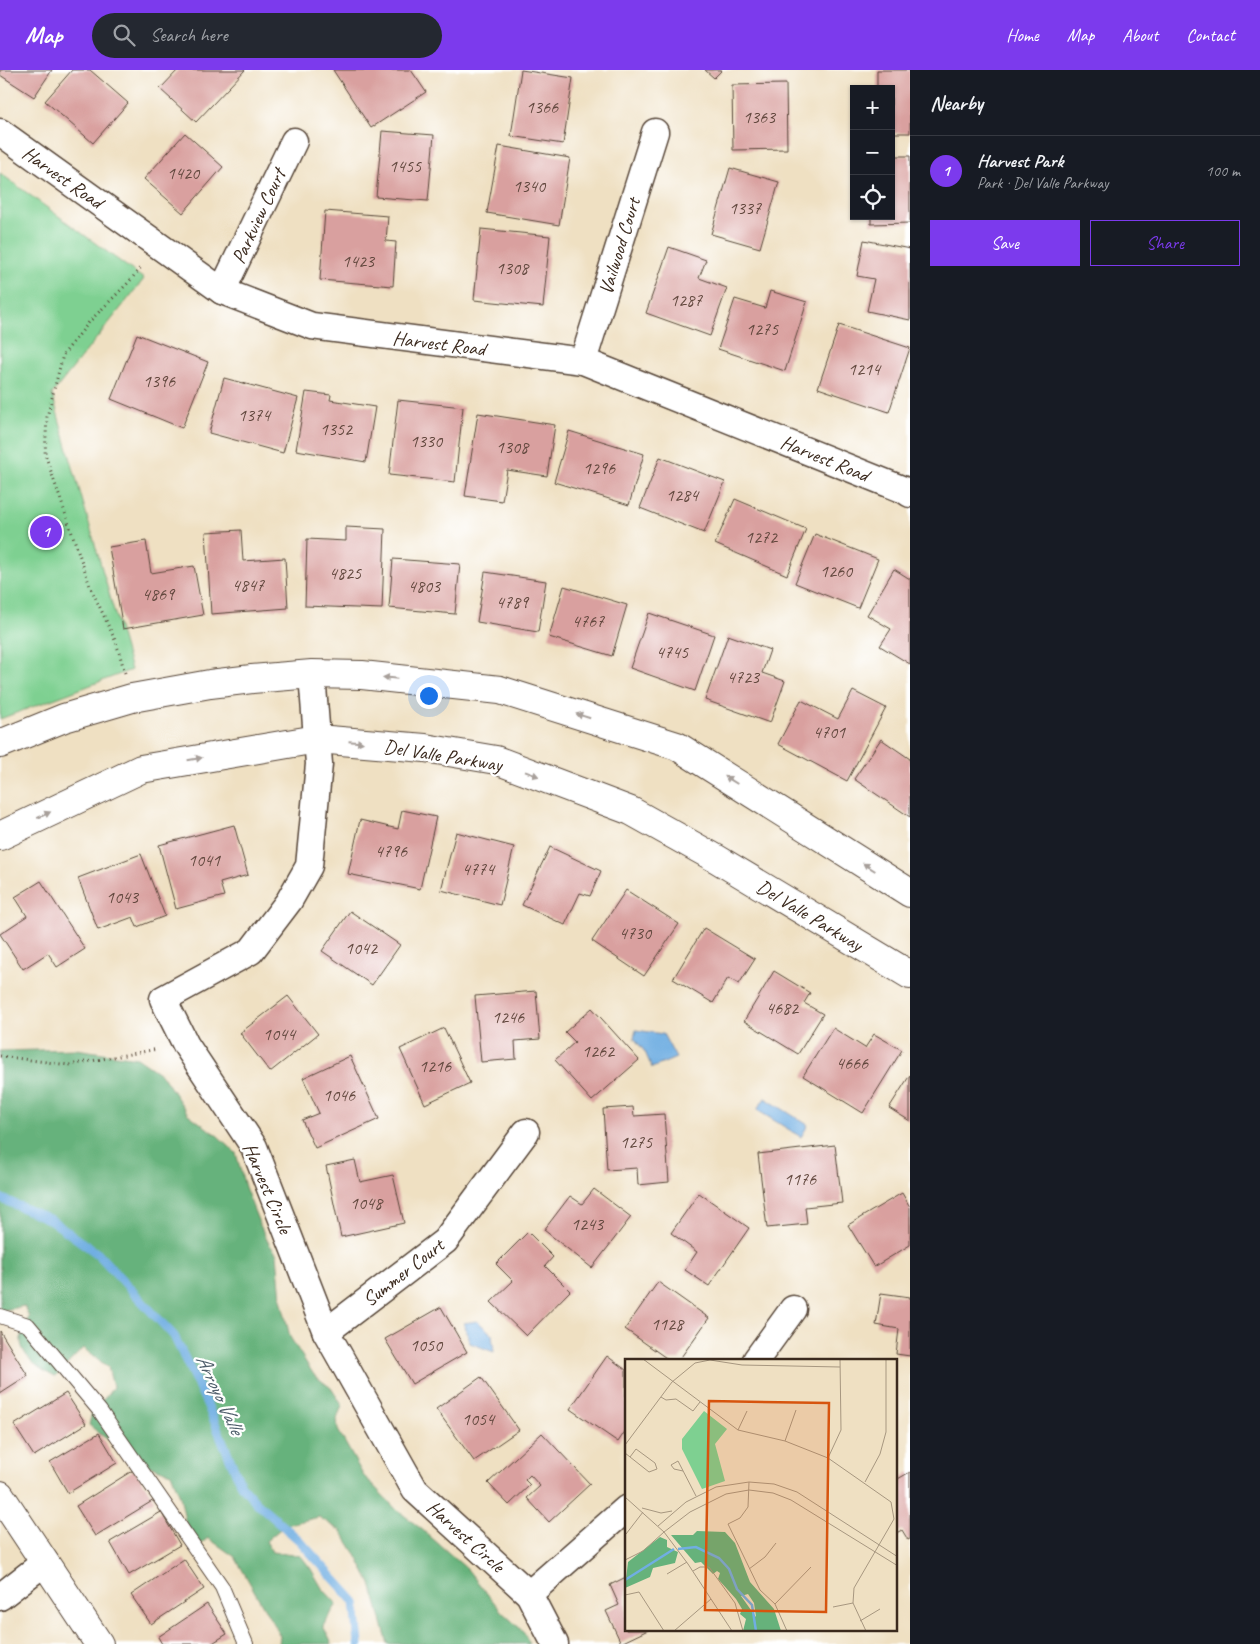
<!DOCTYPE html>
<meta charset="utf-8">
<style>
:root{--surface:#171b24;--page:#242831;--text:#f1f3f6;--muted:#9ea1a6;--line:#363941;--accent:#7c3aed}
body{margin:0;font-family:Caveat,sans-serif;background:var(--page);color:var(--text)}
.controls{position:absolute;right:15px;top:15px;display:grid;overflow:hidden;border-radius:0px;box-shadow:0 1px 4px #0004}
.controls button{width:45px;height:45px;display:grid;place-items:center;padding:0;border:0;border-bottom:1px solid var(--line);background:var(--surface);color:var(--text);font:25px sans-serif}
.you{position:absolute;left:428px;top:625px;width:18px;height:18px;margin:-12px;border:4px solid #fff;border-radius:50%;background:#1a73e8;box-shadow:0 0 0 8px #1a73e833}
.badge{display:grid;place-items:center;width:32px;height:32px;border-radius:50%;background:var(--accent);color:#fff;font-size:16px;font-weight:700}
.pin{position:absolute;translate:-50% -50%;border:2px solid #fff;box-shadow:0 1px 5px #0006}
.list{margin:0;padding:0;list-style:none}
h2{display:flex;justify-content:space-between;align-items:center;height:65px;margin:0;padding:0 20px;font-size:21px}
h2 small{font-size:16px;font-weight:400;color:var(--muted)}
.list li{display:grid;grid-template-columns:32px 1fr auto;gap:15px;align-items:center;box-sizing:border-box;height:70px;padding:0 20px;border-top:1px solid var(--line)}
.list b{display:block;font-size:19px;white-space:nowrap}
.list p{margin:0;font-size:16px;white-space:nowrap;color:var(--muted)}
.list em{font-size:16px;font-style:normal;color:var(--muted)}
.actions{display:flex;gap:10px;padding:15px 20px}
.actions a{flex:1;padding:11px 0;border:1px solid var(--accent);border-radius:0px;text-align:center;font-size:18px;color:var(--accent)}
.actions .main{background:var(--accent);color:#fff}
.icon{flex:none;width:28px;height:28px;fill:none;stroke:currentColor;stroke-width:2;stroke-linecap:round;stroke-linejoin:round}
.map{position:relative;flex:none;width:910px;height:1574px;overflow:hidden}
header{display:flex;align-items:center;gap:30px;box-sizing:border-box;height:70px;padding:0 25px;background:var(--accent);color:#fff}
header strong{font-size:24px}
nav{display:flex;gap:28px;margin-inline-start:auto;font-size:18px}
.search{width:350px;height:45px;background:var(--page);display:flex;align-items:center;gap:12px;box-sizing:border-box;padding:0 18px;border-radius:28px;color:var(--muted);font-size:19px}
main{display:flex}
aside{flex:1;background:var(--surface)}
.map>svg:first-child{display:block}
.green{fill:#7ed091;stroke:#5c7d58}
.forest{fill:#66b27b;stroke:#506e4c}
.water{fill:#70aee2;stroke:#566c80}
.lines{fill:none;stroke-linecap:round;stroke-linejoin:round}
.stream{stroke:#70aee2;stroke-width:9}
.building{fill:#d9a09f}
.lane-casing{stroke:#564537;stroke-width:16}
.street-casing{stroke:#564537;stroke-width:29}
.secondary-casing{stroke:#564537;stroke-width:30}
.path{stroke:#564537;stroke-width:3;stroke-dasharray:1 4;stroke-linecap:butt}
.lane{stroke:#fff;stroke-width:14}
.street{stroke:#fff;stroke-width:26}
.secondary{stroke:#fff;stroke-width:28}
.oneway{fill:#a79f9a}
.labels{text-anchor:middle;stroke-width:4.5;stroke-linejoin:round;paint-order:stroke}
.number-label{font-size:18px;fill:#62483e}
.street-label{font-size:20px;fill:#3b2a1e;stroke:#fff}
.water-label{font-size:21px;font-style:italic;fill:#505f6c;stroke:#fff}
.inset-river{fill:none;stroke:#70aee2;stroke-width:2.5}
.inset-road{fill:none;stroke:#a79780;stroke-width:1}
.view{fill:#d7540e;fill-opacity:0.15;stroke:#d7540e;stroke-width:2.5}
.inset-edge{fill:none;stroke:#3b2a1e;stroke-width:2.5}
</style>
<header>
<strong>Map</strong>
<div class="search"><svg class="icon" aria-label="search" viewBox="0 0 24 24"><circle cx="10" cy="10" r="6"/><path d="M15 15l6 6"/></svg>Search here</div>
<nav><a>Home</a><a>Map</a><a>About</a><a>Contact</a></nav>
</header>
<main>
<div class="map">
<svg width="910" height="1574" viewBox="0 0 910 1574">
<rect width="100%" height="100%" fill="#fff"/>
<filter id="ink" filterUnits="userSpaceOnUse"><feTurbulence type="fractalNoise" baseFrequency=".02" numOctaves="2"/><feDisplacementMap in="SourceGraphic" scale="10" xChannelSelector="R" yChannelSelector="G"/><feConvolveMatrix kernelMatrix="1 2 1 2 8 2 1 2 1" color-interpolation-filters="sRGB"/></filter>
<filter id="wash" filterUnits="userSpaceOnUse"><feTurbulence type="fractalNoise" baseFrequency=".0096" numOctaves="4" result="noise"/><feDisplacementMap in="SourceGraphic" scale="20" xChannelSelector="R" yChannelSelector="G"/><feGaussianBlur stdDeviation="1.12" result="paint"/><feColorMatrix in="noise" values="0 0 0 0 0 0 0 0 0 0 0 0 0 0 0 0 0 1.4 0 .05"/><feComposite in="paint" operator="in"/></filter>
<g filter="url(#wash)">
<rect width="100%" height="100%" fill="#efe0c2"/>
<path class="green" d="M0 103 144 209 52 324 131 600 0 649Z"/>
<path class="forest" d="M76 979 137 988 162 1005 188 1044 218 1066 236 1083 245 1117 259 1153 269 1174 277 1184 281 1229 290 1267 314 1305 331 1318 342 1335 337 1349 338 1360 363 1405 396 1439 424 1461 467 1499 502 1542 523 1561 530 1574H388L371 1514 354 1481 341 1461 319 1447 285 1455 266 1471 272 1482 301 1486 311 1499 322 1518 337 1534 323 1556 332 1574H279L280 1566 235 1487 208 1468 198 1476 186 1454 180 1426 171 1403 151 1396 133 1400 118 1374 104 1367 89 1355 93 1338 106 1327 113 1317 108 1297 83 1278 55 1307C41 1300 21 1287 21 1270 21 1262 26 1254 29 1247L24 1236 0 1241V981Z"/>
<g class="water">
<path d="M636 960 663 964 676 988 652 998 645 982 634 968Z"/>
<path d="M765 1028 808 1055 801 1067 757 1040Z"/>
<path d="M477 1251 492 1264 494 1282 470 1273 464 1253Z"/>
</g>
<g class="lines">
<path class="stream" d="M0 1128 51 1150 98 1184 174 1266 207 1334 241 1415 257 1433 299 1470 355 1532 359 1574"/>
</g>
<g id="blocks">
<g class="building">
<path d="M0 0H52L34 27 0 5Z"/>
<path d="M72 0H90L128 33 93 73 45 31Z"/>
<path d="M178 0H245L196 52 160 19Z"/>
<path d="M333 0H411L426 22 371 58Z"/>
<path d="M521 0 573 8 563 74 511 66Z"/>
<path d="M705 0H722L714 8Z"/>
<path d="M877 0H910V63H891V19H877Z"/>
<path d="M786 14 787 79 733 80 732 15Z"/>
<path d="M382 61 434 65 428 131 376 127Z"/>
<path d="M185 63 223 97 183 143 144 109Z"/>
<path d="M499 76 570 88 559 155 487 143Z"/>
<path d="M891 86H910V153L871 154V146H891Z"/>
<path d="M730 98 779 112 760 178 711 164Z"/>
<path d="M325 141 388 146 386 171 396 172 393 216 320 210Z"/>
<path d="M481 159 550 166 543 237 474 230Z"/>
<path d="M864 170 910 179V250L867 241 874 209 857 206Z"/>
<path d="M669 177 706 190 699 208 727 218 710 266 646 243Z"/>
<path d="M770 221 807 232 785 301 718 279 735 229 765 238Z"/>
<path d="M839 255 910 278 889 342 818 318Z"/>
<path d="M137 264 208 292 182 358 111 329Z"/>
<path d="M224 308 298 328 283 383 209 363Z"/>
<path d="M306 322 331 325 330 330 375 337 366 392 296 380Z"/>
<path d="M398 330 463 337 455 412 389 405Z"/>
<path d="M478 343 555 355 547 406 507 400 502 431 465 426Z"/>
<path d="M569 361 644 384 629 435 554 412Z"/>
<path d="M660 387 725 412 704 463 640 438Z"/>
<path d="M735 429 806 459 787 505 715 474Z"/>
<path d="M346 457 385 459 382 539 305 536 307 469 346 471Z"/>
<path d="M241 460 243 491 285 488 288 538 211 544 206 462Z"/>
<path d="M815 464 878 489 858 538 795 513Z"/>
<path d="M146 471 151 503 194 496 203 545 123 559 109 477Z"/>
<path d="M393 489 460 494 455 544 389 538Z"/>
<path d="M894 499 910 509V594L880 576 891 559 867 545Z"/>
<path d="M485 502 546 511 538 562 477 552Z"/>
<path d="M564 516 627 535 612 586 549 567Z"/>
<path d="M649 543 714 565 695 621 630 598Z"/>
<path d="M728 565 770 580 762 603 785 611 770 653 705 630Z"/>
<path d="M853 621 886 638 847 711 778 674 801 630 838 649Z"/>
<path d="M881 669 910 689V747L854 709Z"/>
<path d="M402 740 436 747 420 819 348 804 360 750 398 759Z"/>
<path d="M234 755 248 805 220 813 224 826 176 839 159 775Z"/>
<path d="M456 762 514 777 500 835 441 820Z"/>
<path d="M550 777 601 801 590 826 580 823 565 855 522 835Z"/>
<path d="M141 784 165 846 137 857 133 847 98 860 78 808Z"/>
<path d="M41 811 85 879 57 897 48 883 23 899 0 864 27 846 15 827Z"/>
<path d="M626 820 679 854 644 906 592 871Z"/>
<path d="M350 841 400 875 372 915 322 881Z"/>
<path d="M704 858 755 889 739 914 728 908 713 933 673 909Z"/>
<path d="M774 901 810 923 804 933 823 944 798 984 744 951Z"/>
<path d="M536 921 540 969 515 971 516 989 481 992 475 926Z"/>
<path d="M288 926 318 964 270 1002 240 963Z"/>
<path d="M592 938 639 990 592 1031 555 990 575 972 565 962Z"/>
<path d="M444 958 470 1013 425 1034 400 979Z"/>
<path d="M833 958 865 978 874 964 902 980 863 1043 803 1006Z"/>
<path d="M350 986 379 1049 315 1078 302 1050 319 1043 303 1008Z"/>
<path d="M910 1005V1051L889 1038Z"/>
<path d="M633 1037 634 1046 664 1044 669 1112 638 1115 637 1098 607 1100 603 1039Z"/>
<path d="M835 1075 842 1133 805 1137 807 1154 767 1158 758 1084Z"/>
<path d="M355 1090 360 1112 393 1105 404 1153 341 1167 326 1096Z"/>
<path d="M594 1119 631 1147 592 1198 544 1160 570 1126 582 1134Z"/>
<path d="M699 1123 749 1158 709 1216 685 1200 697 1182 671 1163Z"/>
<path d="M902 1123 910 1137V1175L874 1197 848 1155Z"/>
<path d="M528 1162 553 1187 545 1196 570 1221 526 1266 491 1232 513 1211 496 1194Z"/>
<path d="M658 1212 709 1248 679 1290H669L625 1259Z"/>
<path d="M881 1223 910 1227V1286L896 1284 899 1259 876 1255Z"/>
<path d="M441 1237 467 1282 412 1314 385 1269Z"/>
<path d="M0 1261 28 1306 0 1324Z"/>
<path d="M607 1286 626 1300V1360L618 1372 570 1339Z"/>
<path d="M481 1307 519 1360 474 1391 436 1339Z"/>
<path d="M66 1323 86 1354 34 1386 14 1355Z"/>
<path d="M99 1363 117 1393 68 1423 50 1392Z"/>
<path d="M542 1363 590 1414 549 1452 527 1428 540 1416 530 1405 525 1410 530 1415 509 1435 488 1413Z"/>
<path d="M135 1399 154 1430 95 1466 76 1436Z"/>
<path d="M910 1402V1469L908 1470 902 1460 896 1463V1410Z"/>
<path d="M161 1442 180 1475 129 1505 110 1472Z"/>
<path d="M184 1489 204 1519 151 1554 131 1525Z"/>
<path d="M626 1507V1560H648L621 1573 606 1541 619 1535 610 1515Z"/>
<path d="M207 1534 227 1564 211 1574H162L158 1567Z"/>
</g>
</g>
</g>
<g filter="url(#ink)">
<use href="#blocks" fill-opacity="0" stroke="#564537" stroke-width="1"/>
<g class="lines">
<g class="lane-casing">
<path id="lane" d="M0 1246 28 1255 100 1341 222 1517 246 1574"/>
</g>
<g class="street-casing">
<g id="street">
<path d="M0 62 222 221 312 256 583 291 904 420 910 424"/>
<path d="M222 221 294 71"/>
<path d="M583 291 655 62"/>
<path d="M312 604 319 694 309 796 289 831 251 881 163 929 186 975 254 1077 326 1262 415 1420 529 1524 555 1574"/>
<path d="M326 1262 445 1171 526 1062"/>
<path d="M756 1290 793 1239"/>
<path d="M529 1524 626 1439"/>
<path d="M0 1527 45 1492"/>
</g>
</g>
<g class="secondary-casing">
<g id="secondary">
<path d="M0 674 64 648 132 628 210 614 252 609 312 604 362 605 500 620 677 676 910 823"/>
<path d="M0 766 141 699 317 669 425 678 496 690 631 741 717 789 910 905"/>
<path d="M0 1425 99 1574"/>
</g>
</g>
<g class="path">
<path d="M125 603 116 572 90 516 45 384 47 347 63 285 90 251 129 212 142 196"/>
<path d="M0 986 69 995 158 979"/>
</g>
<use href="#lane" class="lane"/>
<use href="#street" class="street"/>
<use href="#secondary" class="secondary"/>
</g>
<defs><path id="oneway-solid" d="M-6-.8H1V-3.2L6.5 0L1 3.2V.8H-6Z" transform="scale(1.25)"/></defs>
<g class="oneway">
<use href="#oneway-solid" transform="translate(390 608) rotate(-174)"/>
<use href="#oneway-solid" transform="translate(583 646) rotate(-163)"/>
<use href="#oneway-solid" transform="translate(356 672) rotate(5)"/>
<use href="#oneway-solid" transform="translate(195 689) rotate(-10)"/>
<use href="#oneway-solid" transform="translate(532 704) rotate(20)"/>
<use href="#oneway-solid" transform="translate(731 710) rotate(-148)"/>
<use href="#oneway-solid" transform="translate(44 745) rotate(-25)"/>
<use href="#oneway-solid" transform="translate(869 797) rotate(-148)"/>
</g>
</g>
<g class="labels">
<g class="number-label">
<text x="542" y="43">1366</text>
<text x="759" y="53">1363</text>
<text x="405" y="102">1455</text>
<text x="183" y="109">1420</text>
<text x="529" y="122">1340</text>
<text x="745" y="144">1337</text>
<text x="358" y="197">1423</text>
<text x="512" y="204">1308</text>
<text x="686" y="236">1287</text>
<text x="762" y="265">1275</text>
<text x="864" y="305">1214</text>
<text x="159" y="317">1396</text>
<text x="254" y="351">1374</text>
<text x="336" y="365">1352</text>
<text x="426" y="377">1330</text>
<text x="512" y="383">1308</text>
<text x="599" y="404">1296</text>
<text x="682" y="431">1284</text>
<text x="761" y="473">1272</text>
<text x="836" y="507">1260</text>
<text x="345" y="509">4825</text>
<text x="248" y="521">4847</text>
<text x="424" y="522">4803</text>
<text x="158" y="530">4869</text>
<text x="512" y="538">4789</text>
<text x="588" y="557">4767</text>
<text x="672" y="588">4745</text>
<text x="743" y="613">4723</text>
<text x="829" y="668">4701</text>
<text x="391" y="787">4796</text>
<text x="204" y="796">1041</text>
<text x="478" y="805">4774</text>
<text x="122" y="833">1043</text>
<text x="635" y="869">4730</text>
<text x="361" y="884">1042</text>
<text x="782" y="944">4682</text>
<text x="508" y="953">1246</text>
<text x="279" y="970">1044</text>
<text x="598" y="987">1262</text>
<text x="852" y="999">4666</text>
<text x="435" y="1002">1216</text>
<text x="339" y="1031">1046</text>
<text x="636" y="1078">1275</text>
<text x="800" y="1115">1176</text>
<text x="366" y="1139">1048</text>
<text x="587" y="1160">1243</text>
<text x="667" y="1260">1128</text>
<text x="426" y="1281">1050</text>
<text x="478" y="1355">1054</text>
</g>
<g class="street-label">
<text transform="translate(63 107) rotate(35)" y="7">Harvest Road</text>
<text transform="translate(258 146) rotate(-65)" y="7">Parkview Court</text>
<text transform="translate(619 176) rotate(-73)" y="7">Vailwood Court</text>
<text transform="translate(439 273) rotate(7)" y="7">Harvest Road</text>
<text transform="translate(825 388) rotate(22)" y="7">Harvest Road</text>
<text transform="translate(443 685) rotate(9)" y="7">Del Valle Parkway</text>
<text transform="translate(810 845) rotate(31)" y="7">Del Valle Parkway</text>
<text transform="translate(268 1118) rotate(67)" y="7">Harvest Circle</text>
<text transform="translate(403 1202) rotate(-38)" y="7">Summer Court</text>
<text transform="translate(466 1466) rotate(42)" y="7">Harvest Circle</text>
</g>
<g class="water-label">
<text transform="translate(220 1324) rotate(65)" y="7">Arroyo Valle</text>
</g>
</g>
<g transform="translate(625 1289)">
<rect width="272" height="272" fill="#efe0c2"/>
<path d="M79 52 102 70 90 85 100 122 77 130 57 90V80Z" fill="#7ed091"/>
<path d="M72 172 100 173 110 184 125 223 149 250 156 272H118L121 260 115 255 117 250 111 240 93 220 95 214 92 212 88 215 76 203 70 204 46 176H68ZM123 235 129 244 131 258 116 237ZM35 178 42 181V188L53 193 50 204 28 209 25 218 0 229 3 203Z" fill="#66b27b" fill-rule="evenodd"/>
<path class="inset-river" d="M53 190 71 188 94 199 104 210 112 230 127 246 131 272M0 221 49 190"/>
<path class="inset-road" d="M18 0 113 71 160 82 203 99 266 143 269 160 229 229 228 244 241 272M36 38 41 41 51 40 68 52 75 43M113 71 122 52M160 82 171 51M0 86 47 23 70 4 85 1 117 6 215 8M0 94 24 113 32 110 30 104 11 90 5 98M203 99 216 71 215 0M58 112 49 110 46 106 53 102 71 137M124 123 123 148 115 159 103 165 135 231 150 245 162 272M240 123 255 95 261 73V0M0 138 39 173 65 153 101 135 124 131 148 134 166 141 273 207M17 149 36 154 47 152M33 167 61 143 91 128 124 123 149 125 172 133 273 198M1 175 18 153M0 201 18 192 39 173 63 205 107 272M124 210 140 198 151 184M68 212 75 208H84L110 244 118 272M42 215 62 203M0 236 14 233 39 272M150 245 186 208M208 248 228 244M235 262 255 250M49 272 86 240"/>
<path class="view" d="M84 42 204 44 201 253 80 251Z"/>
<rect width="272" height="272" class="inset-edge"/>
</g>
</svg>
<div class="controls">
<button>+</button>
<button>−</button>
<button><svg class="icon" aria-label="locate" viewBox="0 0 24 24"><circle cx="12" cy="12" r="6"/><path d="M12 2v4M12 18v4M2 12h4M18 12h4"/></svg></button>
</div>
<div class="you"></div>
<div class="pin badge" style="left:46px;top:462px">1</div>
</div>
<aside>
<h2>Nearby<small></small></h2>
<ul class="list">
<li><span class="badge">1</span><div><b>Harvest Park</b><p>Park · Del Valle Parkway</p></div><em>100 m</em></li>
</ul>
<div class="actions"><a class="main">Save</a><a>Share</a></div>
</aside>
</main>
